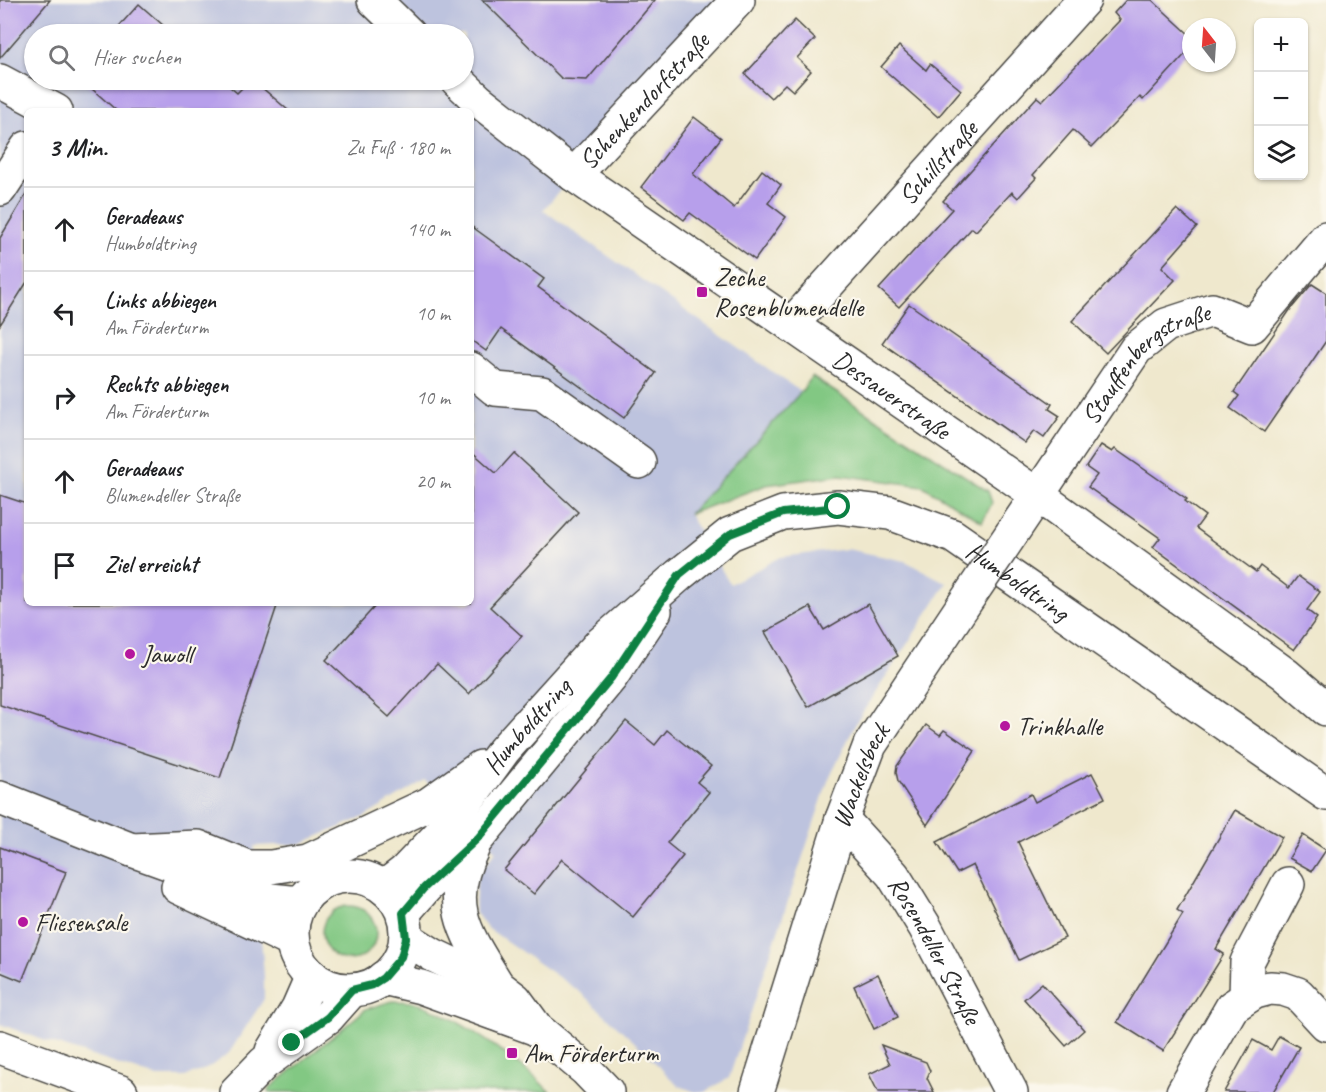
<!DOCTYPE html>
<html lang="de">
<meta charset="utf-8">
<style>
:root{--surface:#fff;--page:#f6f6f6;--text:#202124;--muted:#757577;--line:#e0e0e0}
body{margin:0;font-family:Caveat,sans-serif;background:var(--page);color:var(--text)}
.controls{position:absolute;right:18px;top:18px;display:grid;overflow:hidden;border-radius:9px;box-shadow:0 2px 4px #0004}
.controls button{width:54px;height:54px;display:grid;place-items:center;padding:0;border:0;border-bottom:2px solid var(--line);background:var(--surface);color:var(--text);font:30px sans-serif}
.compass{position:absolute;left:1182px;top:18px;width:54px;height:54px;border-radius:50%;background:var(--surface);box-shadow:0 2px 4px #0004;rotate:343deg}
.stop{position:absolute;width:18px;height:18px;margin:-14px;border:4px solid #0b8043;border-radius:50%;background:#fff}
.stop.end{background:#0b8043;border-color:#fff;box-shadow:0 2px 6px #0008}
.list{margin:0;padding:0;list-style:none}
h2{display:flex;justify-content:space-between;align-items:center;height:78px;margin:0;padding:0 24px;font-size:26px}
h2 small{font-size:20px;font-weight:400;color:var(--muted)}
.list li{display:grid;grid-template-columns:39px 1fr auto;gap:18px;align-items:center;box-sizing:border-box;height:84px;padding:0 24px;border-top:2px solid var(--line)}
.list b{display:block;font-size:22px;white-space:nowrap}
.list p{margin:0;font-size:20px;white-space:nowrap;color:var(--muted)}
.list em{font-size:20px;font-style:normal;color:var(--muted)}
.icon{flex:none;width:33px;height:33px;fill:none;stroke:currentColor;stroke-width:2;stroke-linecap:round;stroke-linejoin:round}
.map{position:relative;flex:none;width:1326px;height:1092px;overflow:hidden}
.search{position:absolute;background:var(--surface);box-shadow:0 2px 4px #0004;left:24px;top:24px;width:450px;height:66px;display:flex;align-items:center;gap:15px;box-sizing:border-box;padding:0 21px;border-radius:33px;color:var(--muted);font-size:22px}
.panel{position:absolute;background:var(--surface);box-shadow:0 2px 4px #0004;left:24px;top:108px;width:450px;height:498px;border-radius:9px}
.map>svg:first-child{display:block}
.industrial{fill:#bdc3de;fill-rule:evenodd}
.green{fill:#82c883;stroke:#567a57;stroke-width:1.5}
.building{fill:#b79feb}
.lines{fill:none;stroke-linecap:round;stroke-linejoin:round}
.minor-casing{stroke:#484743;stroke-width:36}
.minor{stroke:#fff;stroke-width:33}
.minor-bridge-casing{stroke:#484743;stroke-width:36;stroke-linecap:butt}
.minor-bridge{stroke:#fff;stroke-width:33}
.route{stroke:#0b8043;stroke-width:8}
.poi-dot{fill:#b5179e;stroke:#fbf7ec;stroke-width:2}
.labels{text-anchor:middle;stroke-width:4.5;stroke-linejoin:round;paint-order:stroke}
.street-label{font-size:26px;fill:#2b2b2b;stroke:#fbf7ec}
.poi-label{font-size:26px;fill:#2b2b2b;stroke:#fbf7ec;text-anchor:start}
</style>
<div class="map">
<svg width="1326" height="1092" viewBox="0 0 1326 1092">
<rect width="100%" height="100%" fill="#fbf7ec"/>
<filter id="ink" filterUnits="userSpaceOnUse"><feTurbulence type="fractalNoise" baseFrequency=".0167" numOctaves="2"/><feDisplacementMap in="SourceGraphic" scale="12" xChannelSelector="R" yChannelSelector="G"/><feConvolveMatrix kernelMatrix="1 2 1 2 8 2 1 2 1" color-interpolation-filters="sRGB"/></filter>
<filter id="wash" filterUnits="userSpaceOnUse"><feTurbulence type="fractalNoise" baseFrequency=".008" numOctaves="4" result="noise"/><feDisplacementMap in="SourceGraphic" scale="24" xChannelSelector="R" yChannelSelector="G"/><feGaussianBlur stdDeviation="1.35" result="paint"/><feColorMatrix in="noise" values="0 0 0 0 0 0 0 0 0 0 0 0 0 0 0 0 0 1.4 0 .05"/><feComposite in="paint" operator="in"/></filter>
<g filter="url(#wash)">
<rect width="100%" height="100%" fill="#efe8cd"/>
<path class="industrial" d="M0 0H726L543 210 801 392 689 514 730 584 781 557 847 549 905 561 947 583 857 721 828 781 729 1078 705 1092H695L677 1085 643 1050 580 992 486 927 475 911 477 876 496 851 425 780 366 816 300 844 254 846 264 975V999L229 1053 208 1068 185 1077H156L43 1040 0 1024ZM34 34H464V80H34ZM27 111H471V603H27Z"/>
<g class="green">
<path d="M812 377 988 491 992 503 982 522 923 486 840 475 766 485 689 514 801 392Z"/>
<circle cx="349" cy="933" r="27"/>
<path d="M392 1001C399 1001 408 1001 415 1003 452 1012 523 1064 550 1092H268L270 1088 366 1009Z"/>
</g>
<g id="blocks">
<g class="building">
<path d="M0 0H50L0 58Z"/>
<path d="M482 0H655L587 80 562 79Z"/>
<path d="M1126 0H1152L1191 36V48L1143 100 1140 97 1092 147 1073 130 1033 175 1036 178 1018 198 1012 192 976 231 972 228 899 307 879 289 952 209 943 201 1037 97 1042 101 1120 20 1114 13Z"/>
<path d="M139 4 173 34H112Z"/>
<path d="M795 20 815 39 797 58 811 71 793 91 785 84 771 98 745 74Z"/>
<path d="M899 46 926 70 930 64 961 90 938 117 881 67Z"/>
<path d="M82 80H222L237 93 250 80H253L289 111H117Z"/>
<path d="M694 117 721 138 693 174 734 208 762 170 781 185 768 203 786 217 755 260 690 213 684 220 641 187Z"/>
<path d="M27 193V282L0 325V238Z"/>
<path d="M1177 209 1197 227 1162 267 1175 280 1106 353 1072 321Z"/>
<path d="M471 226 544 279 538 287 656 373 624 418 501 329 486 351 471 340Z"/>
<path d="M1312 284 1326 293V341L1264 432 1230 408 1239 396 1234 392 1290 310Z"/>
<path d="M909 304 1052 404 1049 409 1060 416 1044 438 1034 431 1025 443 882 343Z"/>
<path d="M1101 445 1112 452 1115 449 1187 499 1185 501 1205 516 1196 528 1256 572 1260 566 1289 588 1298 576 1320 592 1307 610 1317 618 1294 650 1153 547 1160 538 1088 487 1097 475 1086 467Z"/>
<path d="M471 451 496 473 514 453 578 512 490 607 522 636 469 694 437 664 389 717 326 660 378 603H471Z"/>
<path d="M0 495 27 504V603H278L220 778 0 705Z"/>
<path d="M868 604 898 656 808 707 765 632 810 607 824 630Z"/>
<path d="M626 721 655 745 667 730 711 766 697 782 709 792 667 843 683 856 633 917 562 859 534 894 504 870Z"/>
<path d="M926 725 940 735 944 730 975 751 927 825 898 781 896 772 897 766Z"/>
<path d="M1092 773 1105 798 1018 842 1065 938 1019 960 973 865 957 873 937 842 1031 794 1035 802Z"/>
<path d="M1235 810 1282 837 1216 949 1224 954 1163 1051 1117 1022 1183 914 1177 910Z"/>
<path d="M1303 835 1326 850 1312 871 1289 858Z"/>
<path d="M0 847 66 872 22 981 0 972Z"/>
<path d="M878 974 898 1017 874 1029 854 986Z"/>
<path d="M1042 983 1084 1030 1066 1046 1024 999Z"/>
<path d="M1279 1036 1299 1047 1273 1092H1224L1253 1040 1271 1050Z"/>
<path d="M881 1045 926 1062 930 1071 927 1078 934 1092H878L869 1074 890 1064Z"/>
</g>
</g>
</g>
<g filter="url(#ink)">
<use href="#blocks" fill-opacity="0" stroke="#484743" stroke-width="1.5"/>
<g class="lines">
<g class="minor-casing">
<g id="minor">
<path d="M374 0 409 34"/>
<path id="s1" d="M457 80 478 100 574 175 1036 494 1285 674 1326 709"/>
<path d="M0 81 56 111"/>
<path id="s2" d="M574 175 738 0"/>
<path d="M0 189 27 148"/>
<path id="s3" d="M791 325 1084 0"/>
<path d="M471 369 495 389 542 393 639 462"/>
<path id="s4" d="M1012 533 1136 349 1166 325 1212 310 1252 326 1326 238"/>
<path d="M0 798 132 850 270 900 300 903"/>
<path id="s5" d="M842 819 893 875 925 927 1011 1092"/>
<path d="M473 847C443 906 467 935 498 986"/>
<path d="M132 850 198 847 247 867H271L308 861 429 804 481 767"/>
<circle cx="349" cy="933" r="57"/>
<path d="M178 887 292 941"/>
<path id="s6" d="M384 887 405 871 449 825 504 750 599 645 679 575 730 534 783 513 838 507 890 513 953 536 1326 794"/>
<path d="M403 913 425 888 478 838 611 677 655 611"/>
<path d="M406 938 433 955 498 986 515 999 537 1029 586 1070 607 1092"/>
<path d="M383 978 421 987 537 1029"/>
<path d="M1246 997 1247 962 1288 884"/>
<path d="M0 1047 121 1092"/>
<path d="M272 1051 298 1008 312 976"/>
<path d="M236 1092 264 1063 328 1017 352 990"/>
<path id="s7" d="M757 1092 842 819 870 745 962 607"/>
<path d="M1183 1092 1232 1007 1255 992 1270 988 1283 989 1298 994 1326 1024"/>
</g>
</g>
<use href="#minor" class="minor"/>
<g class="minor-bridge-casing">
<path id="minor-bridge" d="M962 607 1012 533"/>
</g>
<use href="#minor-bridge" class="minor-bridge"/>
</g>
</g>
<g class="lines" filter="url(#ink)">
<path class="route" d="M292 1043 328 1017 352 990 372 985 383 978 401 957 406 938 403 913 424 888 478 838 611 678 679 575 730 534 783 513 838 507"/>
</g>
<g class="poi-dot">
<rect x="696" y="286" width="12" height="12" rx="3"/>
<circle cx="130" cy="654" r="6"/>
<circle cx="1005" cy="726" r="6"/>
<circle cx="23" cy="922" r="6"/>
<rect x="506" y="1047" width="12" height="12" rx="3"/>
</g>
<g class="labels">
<g class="street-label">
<text dy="9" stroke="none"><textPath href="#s2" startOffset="102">Schenkendorfstraße</textPath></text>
<text dy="9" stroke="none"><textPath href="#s3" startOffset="219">Schillstraße</textPath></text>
<text dy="9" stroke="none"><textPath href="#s4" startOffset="220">Stauffenbergstraße</textPath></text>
<text dy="9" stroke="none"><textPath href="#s1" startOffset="537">Dessauerstraße</textPath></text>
<text dy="9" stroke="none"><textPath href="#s6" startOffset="807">Humboldtring</textPath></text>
<text dy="9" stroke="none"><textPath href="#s6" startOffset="216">Humboldtring</textPath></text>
<text dy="9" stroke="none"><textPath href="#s7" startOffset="333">Wackelsbeck</textPath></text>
<text dy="9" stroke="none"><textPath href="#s5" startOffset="162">Rosendeller Straße</textPath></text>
</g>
<g class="poi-label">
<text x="714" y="286">Zeche<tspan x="714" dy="30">Rosenblumendelle</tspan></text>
<text x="142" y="663">Jawoll</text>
<text x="1017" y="735">Trinkhalle</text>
<text x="35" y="931">Fliesensale</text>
<text x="524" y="1062">Am Förderturm</text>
</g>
</g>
</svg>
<div class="controls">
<button>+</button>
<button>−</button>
<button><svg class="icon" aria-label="layers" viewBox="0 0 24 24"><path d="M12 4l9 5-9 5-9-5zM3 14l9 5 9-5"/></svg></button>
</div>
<svg class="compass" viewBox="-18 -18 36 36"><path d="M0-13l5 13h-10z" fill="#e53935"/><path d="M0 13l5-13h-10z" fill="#757577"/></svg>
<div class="stop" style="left:838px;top:507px"></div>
<div class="stop end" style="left:292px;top:1043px"></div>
<div class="search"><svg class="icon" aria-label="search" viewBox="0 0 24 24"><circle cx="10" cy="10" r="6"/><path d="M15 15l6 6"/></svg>Hier suchen</div>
<section class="panel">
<h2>3 Min.<small>Zu Fuß · 180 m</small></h2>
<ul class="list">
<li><svg class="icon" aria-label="ahead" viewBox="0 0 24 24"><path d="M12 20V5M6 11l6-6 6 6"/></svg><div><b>Geradeaus</b><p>Humboldtring</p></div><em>140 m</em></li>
<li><svg class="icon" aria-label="left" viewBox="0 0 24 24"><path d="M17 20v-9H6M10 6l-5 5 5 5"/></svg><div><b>Links abbiegen</b><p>Am Förderturm</p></div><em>10 m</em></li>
<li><svg class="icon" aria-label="right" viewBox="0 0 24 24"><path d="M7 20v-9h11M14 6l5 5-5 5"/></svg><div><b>Rechts abbiegen</b><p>Am Förderturm</p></div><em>10 m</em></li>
<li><svg class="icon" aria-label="ahead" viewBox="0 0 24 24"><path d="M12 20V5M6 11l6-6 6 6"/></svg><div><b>Geradeaus</b><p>Blumendeller Straße</p></div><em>20 m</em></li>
<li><svg class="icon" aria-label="arrive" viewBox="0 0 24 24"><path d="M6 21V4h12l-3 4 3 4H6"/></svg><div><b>Ziel erreicht</b></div></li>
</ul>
</section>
</div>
